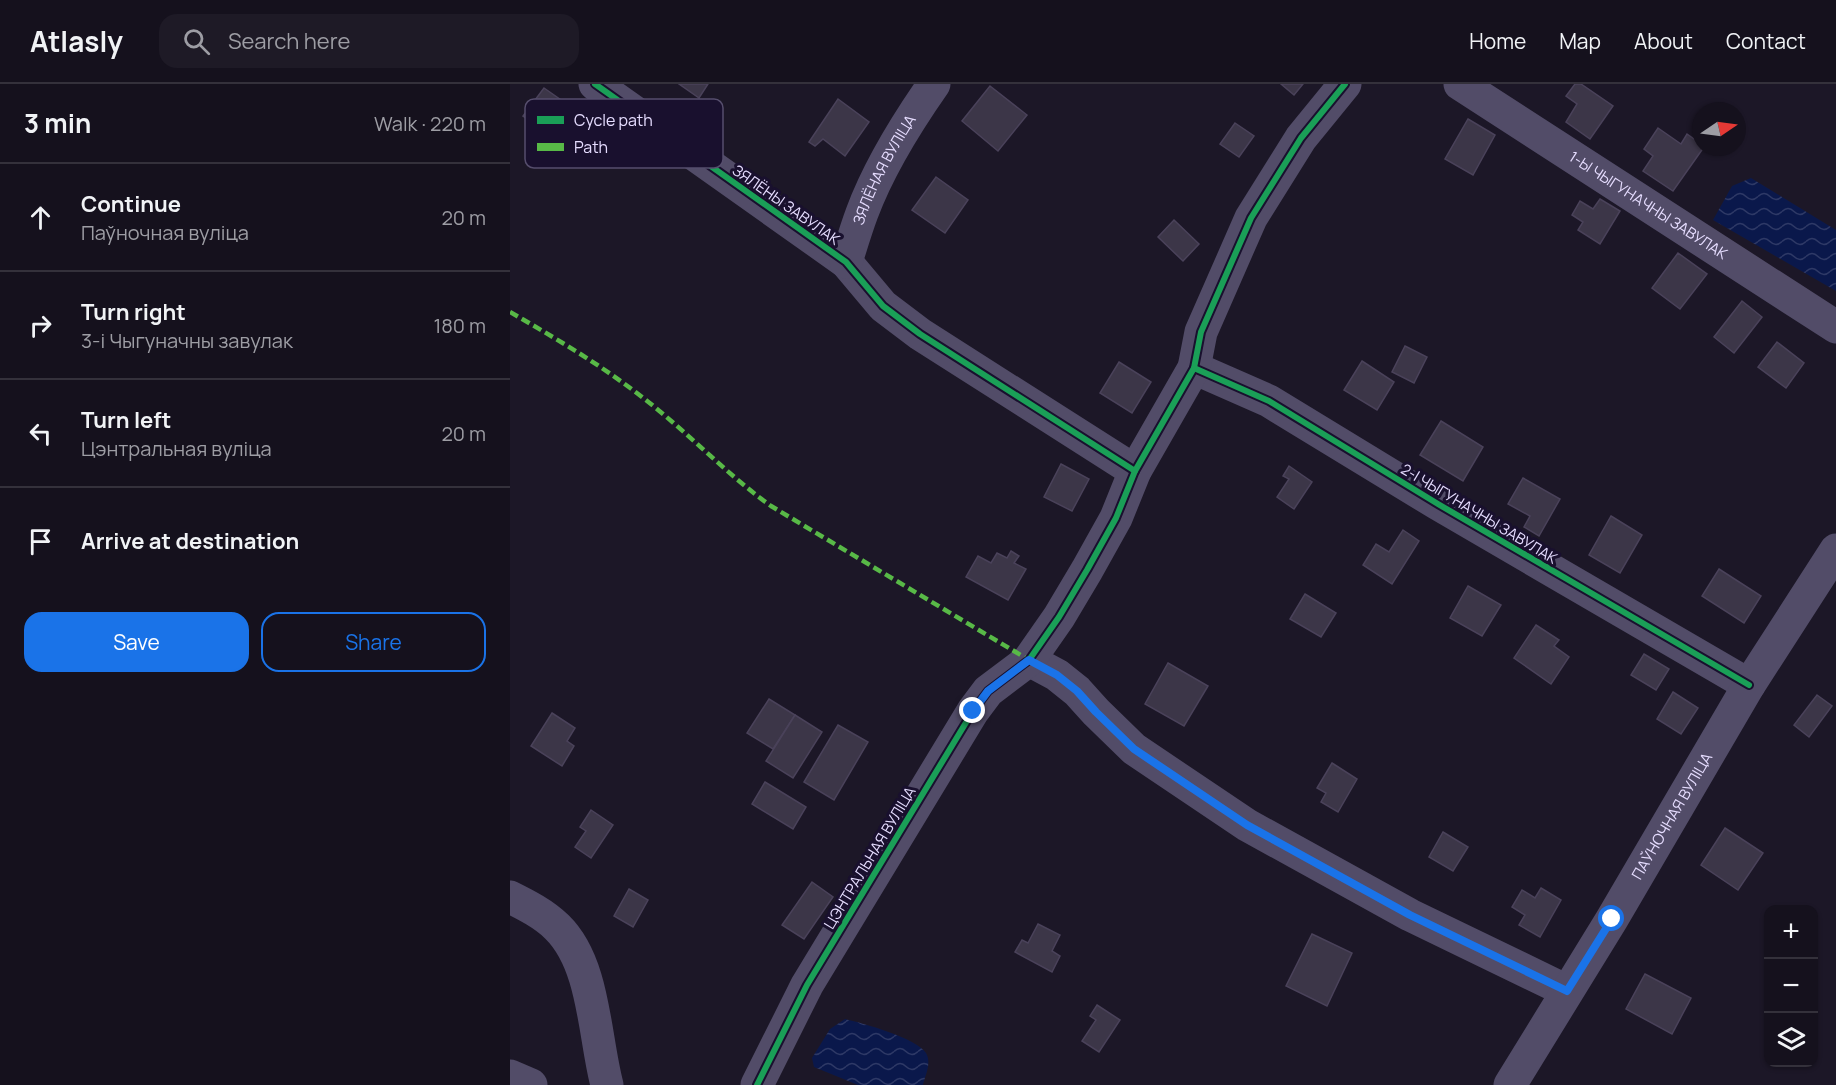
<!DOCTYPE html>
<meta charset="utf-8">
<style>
:root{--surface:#15111d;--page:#1e1a26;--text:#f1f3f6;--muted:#9d9da4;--line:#34313b;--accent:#1a73e8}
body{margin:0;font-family:Manrope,sans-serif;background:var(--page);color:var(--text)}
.controls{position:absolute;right:18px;bottom:18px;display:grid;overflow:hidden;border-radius:12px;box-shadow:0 2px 4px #0004}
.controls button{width:54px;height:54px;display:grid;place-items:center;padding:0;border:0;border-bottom:2px solid var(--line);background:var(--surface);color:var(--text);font:30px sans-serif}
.compass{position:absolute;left:1182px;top:18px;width:54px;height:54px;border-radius:50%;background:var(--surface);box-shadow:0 2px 4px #0004;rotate:77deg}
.stop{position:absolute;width:18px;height:18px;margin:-14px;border:4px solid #1a73e8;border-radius:50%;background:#fff}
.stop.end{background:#1a73e8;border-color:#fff;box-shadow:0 2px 6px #0008}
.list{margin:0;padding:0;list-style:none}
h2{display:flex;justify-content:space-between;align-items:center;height:78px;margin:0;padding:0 24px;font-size:26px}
h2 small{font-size:20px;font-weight:400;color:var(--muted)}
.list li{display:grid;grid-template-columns:39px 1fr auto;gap:18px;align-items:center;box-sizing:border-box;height:108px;padding:0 24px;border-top:2px solid var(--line)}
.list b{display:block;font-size:22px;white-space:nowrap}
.list p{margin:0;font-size:20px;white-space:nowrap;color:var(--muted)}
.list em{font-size:20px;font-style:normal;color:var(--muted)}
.actions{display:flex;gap:12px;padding:18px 24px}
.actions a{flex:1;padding:14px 0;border:2px solid var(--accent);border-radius:18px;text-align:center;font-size:21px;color:var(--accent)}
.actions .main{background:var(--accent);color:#fff}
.icon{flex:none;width:33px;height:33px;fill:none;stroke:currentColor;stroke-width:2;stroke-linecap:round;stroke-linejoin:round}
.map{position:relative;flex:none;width:1326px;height:1001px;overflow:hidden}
header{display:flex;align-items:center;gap:36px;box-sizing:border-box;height:84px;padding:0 30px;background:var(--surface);border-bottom:2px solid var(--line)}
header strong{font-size:28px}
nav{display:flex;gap:33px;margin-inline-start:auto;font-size:21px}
.search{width:420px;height:54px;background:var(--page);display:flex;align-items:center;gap:15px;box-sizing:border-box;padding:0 21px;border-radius:18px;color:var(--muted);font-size:22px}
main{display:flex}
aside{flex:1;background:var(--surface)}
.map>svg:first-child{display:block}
.water{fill:url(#water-waves)}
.building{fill:#3c3648;stroke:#4a425a;stroke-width:1.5}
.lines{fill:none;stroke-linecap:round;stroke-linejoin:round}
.minor{stroke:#524c68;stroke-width:33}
.quiet{stroke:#58b947;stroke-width:4.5;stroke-dasharray:9 4.5;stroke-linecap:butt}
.cycleway-casing{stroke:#19102e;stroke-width:10}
.cycleway{stroke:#1a9f57;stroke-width:6}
.route{stroke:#1a73e8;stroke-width:8}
.labels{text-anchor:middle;stroke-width:6;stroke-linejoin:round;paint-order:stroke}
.street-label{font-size:15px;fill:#e6ddff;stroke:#19102e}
.key{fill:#19102e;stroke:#564e6d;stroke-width:1.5}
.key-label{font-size:16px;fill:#e6ddff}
</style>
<header>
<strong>Atlasly</strong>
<div class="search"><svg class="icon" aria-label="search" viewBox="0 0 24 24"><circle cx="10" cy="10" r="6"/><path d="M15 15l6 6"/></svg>Search here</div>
<nav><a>Home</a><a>Map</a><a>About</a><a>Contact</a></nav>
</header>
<main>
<aside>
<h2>3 min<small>Walk · 220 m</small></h2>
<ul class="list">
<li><svg class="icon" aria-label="ahead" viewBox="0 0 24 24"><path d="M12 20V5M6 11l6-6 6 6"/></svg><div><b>Continue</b><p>Паўночная вуліца</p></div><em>20 m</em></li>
<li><svg class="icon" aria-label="right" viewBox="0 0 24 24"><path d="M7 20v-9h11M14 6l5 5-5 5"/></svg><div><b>Turn right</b><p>3-і Чыгуначны завулак</p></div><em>180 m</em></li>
<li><svg class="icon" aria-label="left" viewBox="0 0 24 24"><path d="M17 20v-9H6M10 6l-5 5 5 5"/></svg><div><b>Turn left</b><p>Цэнтральная вуліца</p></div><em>20 m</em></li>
<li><svg class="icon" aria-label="arrive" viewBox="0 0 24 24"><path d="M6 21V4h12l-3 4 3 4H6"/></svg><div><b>Arrive at destination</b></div></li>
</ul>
<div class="actions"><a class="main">Save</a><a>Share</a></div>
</aside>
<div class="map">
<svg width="1326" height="1001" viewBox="0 0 1326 1001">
<defs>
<pattern id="water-waves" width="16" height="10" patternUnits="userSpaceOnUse" patternTransform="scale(1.5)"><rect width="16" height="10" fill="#0a184b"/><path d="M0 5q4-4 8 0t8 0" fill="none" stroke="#2e3966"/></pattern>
</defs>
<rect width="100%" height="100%" fill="#1c1727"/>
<g class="water">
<path d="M1241 94 1326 146V207L1203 136 1222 102Z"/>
<path d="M335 935C352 939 407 954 416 969 422 979 415 992 413 1001H348L304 983 302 974 320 945Z"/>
</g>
<g class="building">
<path d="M169 0H198L189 14Z"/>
<path d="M771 0H793L784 11Z"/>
<path d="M1065 0H1071L1103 22 1080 55 1056 38 1067 20 1056 12Z"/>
<path d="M480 2 517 31 488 67 452 37Z"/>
<path d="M34 4 74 32 71 37 78 41 61 66 13 32Z"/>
<path d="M328 15 359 38 335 72 313 55 305 62 299 58Z"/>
<path d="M958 35 985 51 963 91 935 75Z"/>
<path d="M725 39 744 52 729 73 710 60Z"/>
<path d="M1148 44 1171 60 1177 50 1191 60V63H1194L1163 107 1133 87 1143 72 1134 65Z"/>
<path d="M426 93 458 116 435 149 402 126Z"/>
<path d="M1090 115 1110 127 1090 160 1068 146 1073 138 1062 131 1070 117 1083 125Z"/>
<path d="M664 136 689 160 673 177 648 153Z"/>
<path d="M1168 169 1197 190 1170 225 1142 204Z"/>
<path d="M1232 217 1252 233 1224 269 1204 253Z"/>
<path d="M1267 258 1294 279 1276 304 1248 283Z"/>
<path d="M895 262 917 273 904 299 882 288Z"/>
<path d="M852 277 884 298 867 326 834 306Z"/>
<path d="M609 278 641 298 622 329 590 309Z"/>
<path d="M931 337 973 363 953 397 910 371Z"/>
<path d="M551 380 579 395 562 427 534 413Z"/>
<path d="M779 382 802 398 784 425 767 413 779 395 773 392Z"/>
<path d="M1013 394 1050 415 1029 452 1014 443 1020 432 998 420Z"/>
<path d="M1101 432 1132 451 1110 489 1079 471Z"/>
<path d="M893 446 909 457 882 500 853 481 866 460 879 468Z"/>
<path d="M501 467 509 472 504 479 516 485 498 516 456 493 468 472 481 479 487 469 497 474Z"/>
<path d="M1209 485 1251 512 1234 539 1192 512Z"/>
<path d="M958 502 991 521 972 552 940 534Z"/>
<path d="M795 510 826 529 811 553 780 535Z"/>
<path d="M1026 541 1049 556 1044 562 1059 573 1041 600 1004 574Z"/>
<path d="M1134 570 1159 585 1146 606 1121 591Z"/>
<path d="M658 579 698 602 674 642 635 620Z"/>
<path d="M1163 608 1188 624 1171 650 1147 635Z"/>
<path d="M1307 611 1322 622 1299 653 1284 641Z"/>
<path d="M259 615 285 631 263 665 237 649Z"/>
<path d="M42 629 65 644 57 657 64 662 52 682 21 662Z"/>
<path d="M285 631 312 648 283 694 256 677Z"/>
<path d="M328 641 358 658 324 716 294 698Z"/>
<path d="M822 679 847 695 828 728 811 718 816 709 807 704Z"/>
<path d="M255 698 296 723 283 745 242 720Z"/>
<path d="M81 726 103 741 81 774 65 763 76 747 70 743Z"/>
<path d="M1215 744 1253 769 1228 806 1191 781Z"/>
<path d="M933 748 958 763 943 787 919 773Z"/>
<path d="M302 798 323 813 294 855 272 841Z"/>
<path d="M1031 804 1051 816 1030 853 1009 841 1015 831 1002 823 1012 806 1025 814Z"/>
<path d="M119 805 138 816 123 843 104 832Z"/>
<path d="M528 840 550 851 542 867 550 872 542 888 505 868 512 856 518 859Z"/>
<path d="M802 850 842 869 817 922 776 902Z"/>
<path d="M1135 890 1181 914 1162 950 1116 925Z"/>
<path d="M587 921 610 936 589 968 572 957 586 936 580 932Z"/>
</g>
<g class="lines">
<g class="minor">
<path d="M85 0 336 178 373 222 410 250 625 387"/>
<path id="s1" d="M950 0 1326 243"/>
<path id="s2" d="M336 178C341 162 346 145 352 129 369 83 396 40 424 0"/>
<path d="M684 284 759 317 928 420 1239 601"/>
<path d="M519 576 547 591 567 607 586 628 624 665 737 741 900 831 1057 907"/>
<path d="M0 813C16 821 34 830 47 843 85 880 84 952 97 1001"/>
<path d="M0 992 21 1001"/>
<path d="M247 1001 297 901 463 627 478 607 519 576 549 533 577 486 606 434 625 387 684 284 691 248 741 134 791 54 835 0"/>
<path id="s3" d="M1000 1001 1102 835 1239 601 1326 466"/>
</g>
<path class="quiet" d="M0 228C54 259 106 290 153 330 189 360 222 394 261 422L519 576"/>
<g class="cycleway-casing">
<g id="cycleway">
<path d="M85 0 336 178 373 222 410 250 625 387"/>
<path d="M684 284 759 317 928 420 1239 601"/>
<path d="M247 1001 297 901 463 627 478 607 519 576 549 533 577 486 606 434 625 387 684 284 691 248 741 134 791 54 835 0"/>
</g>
</g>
<use href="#cycleway" class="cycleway"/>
</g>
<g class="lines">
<path class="route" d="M463 627 478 607 519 576 547 591 567 607 586 628 624 665 737 741 900 831 1057 907 1102 835"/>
</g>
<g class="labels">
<g class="street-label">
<text dy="5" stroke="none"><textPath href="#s2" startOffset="100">ЗЯЛЁНАЯ ВУЛІЦА</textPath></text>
<text transform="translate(276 121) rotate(35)" y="5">ЗЯЛЁНЫ ЗАВУЛАК</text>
<text dy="5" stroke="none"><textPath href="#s1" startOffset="224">1-Ы ЧЫГУНАЧНЫ ЗАВУЛАК</textPath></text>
<text transform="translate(969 430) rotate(31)" y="5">2-І ЧЫГУНАЧНЫ ЗАВУЛАК</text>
<text dy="5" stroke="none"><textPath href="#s3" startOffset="314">ПАЎНОЧНАЯ ВУЛІЦА</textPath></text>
<text transform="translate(360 774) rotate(-59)" y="5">ЦЭНТРАЛЬНАЯ ВУЛІЦА</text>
</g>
</g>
<rect x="15" y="15" width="198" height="69" rx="9" class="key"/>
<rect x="27" y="32" width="27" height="8" fill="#1a9f57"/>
<rect x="27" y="59" width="27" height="8" fill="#58b947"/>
<g class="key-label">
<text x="64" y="42">Cycle path</text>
<text x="64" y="69">Path</text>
</g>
</svg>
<div class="controls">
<button>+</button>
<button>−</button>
<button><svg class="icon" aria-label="layers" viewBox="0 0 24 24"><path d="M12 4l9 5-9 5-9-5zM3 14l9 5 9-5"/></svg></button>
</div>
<svg class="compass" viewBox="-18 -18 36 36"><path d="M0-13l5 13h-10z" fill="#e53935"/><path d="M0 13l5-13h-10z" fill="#9d9da4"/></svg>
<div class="stop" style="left:1102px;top:835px"></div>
<div class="stop end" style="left:463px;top:627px"></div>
</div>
</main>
